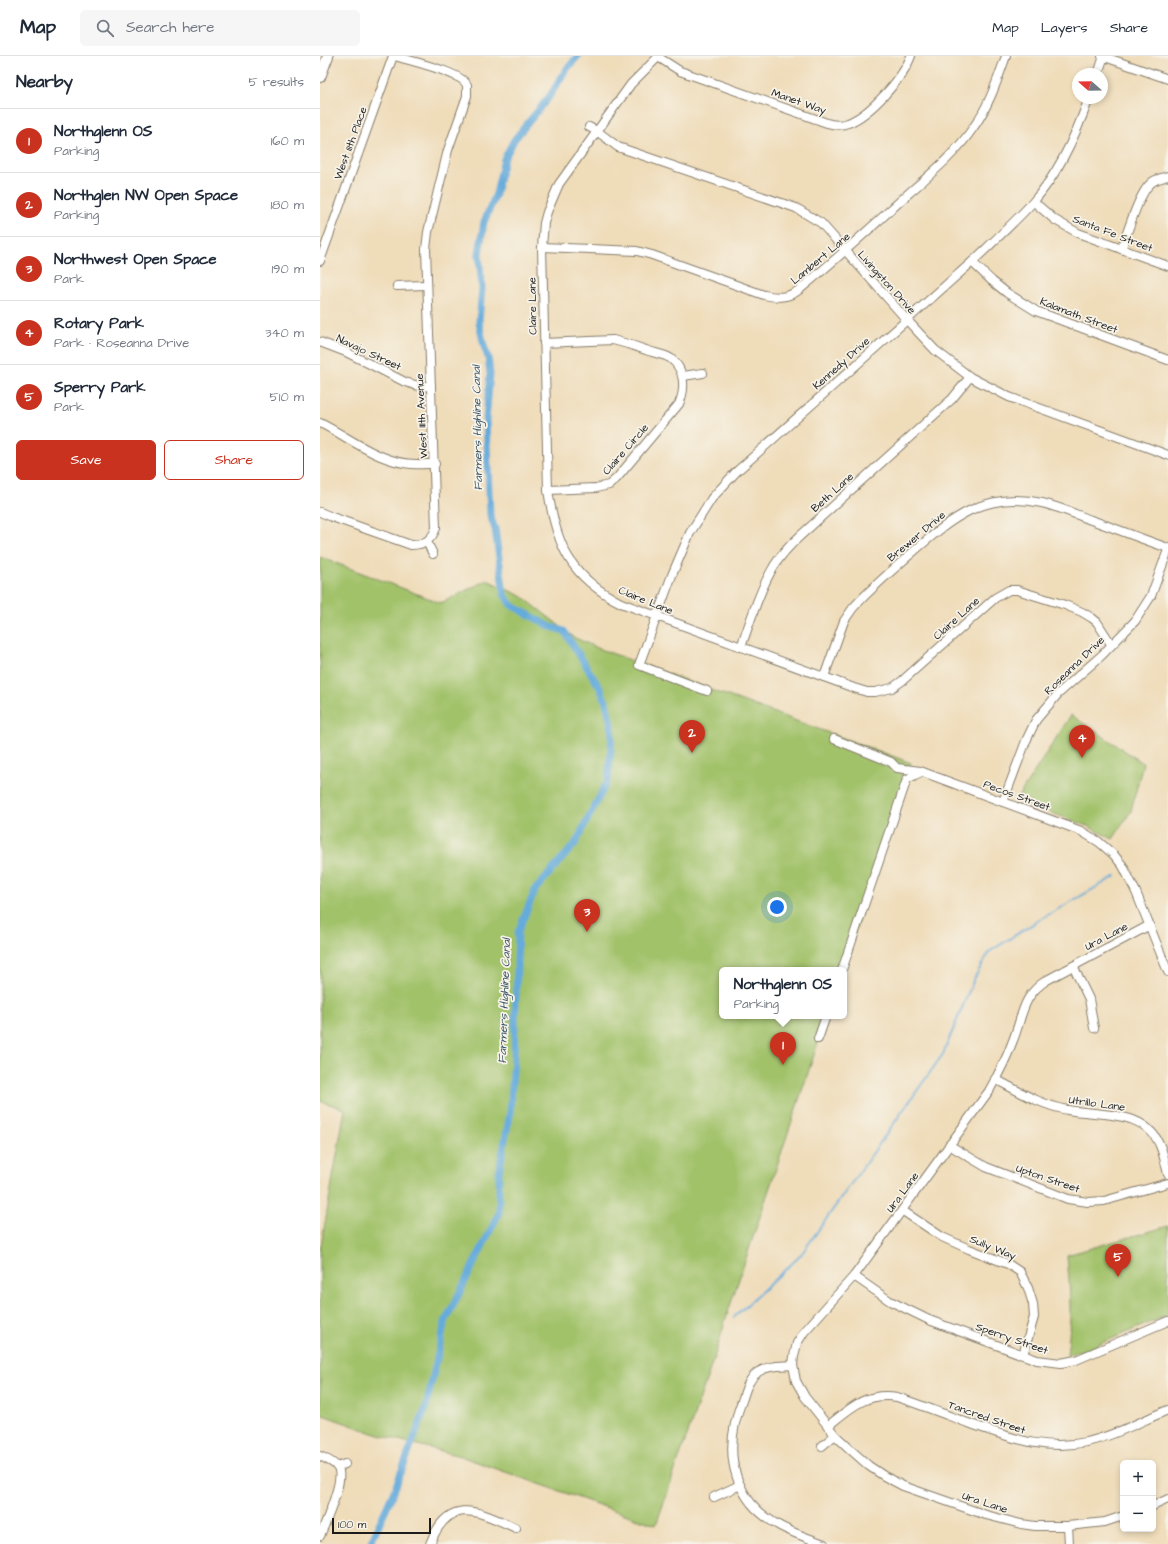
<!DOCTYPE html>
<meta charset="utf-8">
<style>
:root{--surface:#fff;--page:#f6f6f7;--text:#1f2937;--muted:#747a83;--line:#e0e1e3;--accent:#c8321e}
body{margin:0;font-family:"Architects Daughter",sans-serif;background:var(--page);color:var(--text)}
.controls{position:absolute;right:12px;bottom:12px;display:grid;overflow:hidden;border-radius:6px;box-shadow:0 2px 6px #0003}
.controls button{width:36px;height:36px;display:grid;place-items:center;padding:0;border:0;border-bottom:1px solid var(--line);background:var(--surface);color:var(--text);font:20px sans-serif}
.compass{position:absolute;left:752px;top:12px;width:36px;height:36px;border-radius:50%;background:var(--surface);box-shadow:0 2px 6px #0003;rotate:290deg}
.scale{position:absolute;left:12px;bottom:10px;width:99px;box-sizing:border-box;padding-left:4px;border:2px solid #1c1c1c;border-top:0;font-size:11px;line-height:14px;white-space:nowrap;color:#1c1c1c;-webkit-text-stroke:3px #f7f3e8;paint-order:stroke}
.you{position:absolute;left:457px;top:851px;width:14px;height:14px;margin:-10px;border:3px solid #fff;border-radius:50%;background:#1a73e8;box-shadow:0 0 0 6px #1a73e833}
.badge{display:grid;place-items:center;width:26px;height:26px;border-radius:50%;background:var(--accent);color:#fff;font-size:13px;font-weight:700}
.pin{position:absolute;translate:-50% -33px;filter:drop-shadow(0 1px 2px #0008)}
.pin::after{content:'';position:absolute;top:21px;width:14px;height:12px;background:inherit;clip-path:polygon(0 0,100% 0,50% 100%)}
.popup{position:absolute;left:399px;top:911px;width:128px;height:52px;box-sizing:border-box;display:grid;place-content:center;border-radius:6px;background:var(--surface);filter:drop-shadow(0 1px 3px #0005);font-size:13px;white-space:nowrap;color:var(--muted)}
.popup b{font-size:15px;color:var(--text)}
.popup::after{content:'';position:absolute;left:50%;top:100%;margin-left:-8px;border:8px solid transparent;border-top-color:var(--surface)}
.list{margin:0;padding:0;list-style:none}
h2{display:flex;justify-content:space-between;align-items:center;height:52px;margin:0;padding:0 16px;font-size:17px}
h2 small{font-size:13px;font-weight:400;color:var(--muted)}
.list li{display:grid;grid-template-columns:26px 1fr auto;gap:12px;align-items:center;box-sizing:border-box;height:64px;padding:0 16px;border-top:1px solid var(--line)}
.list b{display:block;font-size:15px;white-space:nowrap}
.list p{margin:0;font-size:13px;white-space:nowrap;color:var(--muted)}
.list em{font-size:13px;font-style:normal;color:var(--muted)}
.actions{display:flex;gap:8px;padding:12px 16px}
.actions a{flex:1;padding:9px 0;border:1px solid var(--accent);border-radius:6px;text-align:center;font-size:14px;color:var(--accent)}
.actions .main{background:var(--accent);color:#fff}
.icon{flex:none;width:22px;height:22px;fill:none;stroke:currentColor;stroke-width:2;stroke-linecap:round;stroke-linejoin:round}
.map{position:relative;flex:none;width:848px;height:1488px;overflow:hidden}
header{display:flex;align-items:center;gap:24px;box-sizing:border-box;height:56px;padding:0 20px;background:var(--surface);border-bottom:1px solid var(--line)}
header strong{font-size:19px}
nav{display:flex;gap:22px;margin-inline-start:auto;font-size:14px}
.search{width:280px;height:36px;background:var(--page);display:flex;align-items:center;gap:10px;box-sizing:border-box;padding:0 14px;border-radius:6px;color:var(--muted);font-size:15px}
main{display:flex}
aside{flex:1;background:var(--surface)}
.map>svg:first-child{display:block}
.park{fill:#a2c26a;stroke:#5f6f43}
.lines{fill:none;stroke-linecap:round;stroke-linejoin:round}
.stream{stroke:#65abdb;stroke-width:2}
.canal{stroke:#65abdb;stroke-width:7}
.minor-casing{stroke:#867c6a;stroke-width:10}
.major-casing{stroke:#867c6a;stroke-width:12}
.minor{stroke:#fff;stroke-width:8}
.major{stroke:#fff;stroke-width:10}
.labels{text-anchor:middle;stroke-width:3.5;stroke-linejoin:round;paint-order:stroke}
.street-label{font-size:11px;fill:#1c1c1c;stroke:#f7f3e8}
.water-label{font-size:12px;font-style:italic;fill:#395568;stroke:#f7f3e8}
</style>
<header>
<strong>Map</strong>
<div class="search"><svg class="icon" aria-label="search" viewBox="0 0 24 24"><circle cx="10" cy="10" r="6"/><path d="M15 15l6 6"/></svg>Search here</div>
<nav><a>Map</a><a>Layers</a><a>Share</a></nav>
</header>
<main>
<aside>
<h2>Nearby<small>5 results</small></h2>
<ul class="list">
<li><span class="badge">1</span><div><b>Northglenn OS</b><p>Parking</p></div><em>160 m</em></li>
<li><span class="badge">2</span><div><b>Northglen NW Open Space</b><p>Parking</p></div><em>180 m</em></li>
<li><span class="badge">3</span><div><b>Northwest Open Space</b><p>Park</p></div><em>190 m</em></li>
<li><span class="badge">4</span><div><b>Rotary Park</b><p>Park · Roseanna Drive</p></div><em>340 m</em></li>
<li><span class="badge">5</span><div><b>Sperry Park</b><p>Park</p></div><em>510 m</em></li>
</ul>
<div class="actions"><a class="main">Save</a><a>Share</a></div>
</aside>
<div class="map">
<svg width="848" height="1488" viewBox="0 0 848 1488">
<rect width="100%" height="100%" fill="#f7f3e8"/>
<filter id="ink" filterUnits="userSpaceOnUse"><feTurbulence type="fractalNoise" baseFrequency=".025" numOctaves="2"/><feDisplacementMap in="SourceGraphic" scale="8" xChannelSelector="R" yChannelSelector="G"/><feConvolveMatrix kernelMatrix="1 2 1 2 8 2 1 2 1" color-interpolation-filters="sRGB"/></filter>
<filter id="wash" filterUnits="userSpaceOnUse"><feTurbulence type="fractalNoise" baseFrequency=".012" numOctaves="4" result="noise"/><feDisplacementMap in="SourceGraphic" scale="16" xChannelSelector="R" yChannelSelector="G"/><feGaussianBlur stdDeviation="0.9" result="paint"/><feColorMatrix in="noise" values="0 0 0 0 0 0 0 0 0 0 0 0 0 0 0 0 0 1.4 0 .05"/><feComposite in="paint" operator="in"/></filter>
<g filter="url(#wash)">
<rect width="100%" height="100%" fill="#efdcb9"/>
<g class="park">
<path d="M0 501 121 547 167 524 203 541 255 582 280 593 591 707 522 914H402V960H507L405 1265 397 1293 336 1469 140 1400 56 1378 0 1358V1195L25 1053 0 1045Z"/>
<path d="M751 659 823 707 811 755 793 783 765 769 696 744Z"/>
<path d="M848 1170V1259L770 1292 747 1299C752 1265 750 1233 747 1199Z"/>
</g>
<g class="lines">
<path class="stream" d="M414 1261 480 1200 623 998 654 923 669 896 719 864 796 820"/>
<path class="canal" d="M50 1488 74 1435 106 1351 125 1266 179 1157V1116L190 1057 194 1001 198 876 215 834 255 788 288 724 292 681 291 668 286 646 280 632 244 575 231 571 191 549 184 538 175 473 170 459 166 364 170 318 168 301 164 290 159 266 162 232 159 198 164 166 176 138 184 103 194 84 229 41 246 14 258 0"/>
</g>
</g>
<g filter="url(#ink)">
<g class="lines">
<g class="minor-casing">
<g id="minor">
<path d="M339 0 311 28 239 128 227 156 224 167 222 191 228 434C236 489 250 521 301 547L534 632 547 636H555L572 632 582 625 675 542 689 534H697L745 549 762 556 772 562 777 566 791 588"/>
<path d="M782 0 848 23"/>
<path d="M338 1 360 15 507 67C514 69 521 70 528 67 550 59 583 22 591 0"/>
<path d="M778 18 784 0"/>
<path d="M269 71 277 75 298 91 476 152 501 167 586 263 615 294 650 321 689 341 848 399"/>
<path d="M714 146 735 164 758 177 848 210"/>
<path d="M222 191 317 195 332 199 444 239C457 242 468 242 479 234 517 203 553 170 589 137 612 117 636 97 653 72 669 50 677 25 686 0"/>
<path d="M801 193C808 177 818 138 831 127 835 123 842 122 848 120"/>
<path d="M0 205 73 0"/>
<path d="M652 206 672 225 687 237 716 255 848 304"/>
<path d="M77 230 106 229"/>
<path d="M0 286 26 296 85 326 102 331 111 329"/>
<path d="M224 287 293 284C305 287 315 290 326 294 333 297 344 298 350 302 365 313 366 332 359 348L297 422 289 429 276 432 228 434"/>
<path d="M363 320 383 317"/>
<path d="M0 367C27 380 53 402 84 407 94 409 105 408 115 408"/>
<path d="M0 456 12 461 91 489C104 489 112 484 116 472L106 193 108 176 128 94 147 40V29C141 16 90 5 75 0"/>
<path d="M107 486 113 498"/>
<path d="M421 591C431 564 439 535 454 510 461 499 470 489 480 480L632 343 650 321"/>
<path d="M504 621 524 565 533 552C549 534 568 518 586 502 629 465 661 434 722 447 739 451 755 458 771 464 797 473 822 483 848 492"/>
<path d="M387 635 319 609 352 519 370 477 392 442 416 416 652 206C673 186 694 167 713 146 739 117 756 79 769 42"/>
<path d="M514 683 571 706 577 712 600 715 761 775 779 786 794 799 803 810 816 836 848 916"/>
<path d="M683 746 706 685 716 664 738 638 782 599 815 565 831 540 848 494"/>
<path d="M753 910 769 943 774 972"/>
<path d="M522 914 587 723 602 716"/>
<path d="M498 983 506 960"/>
<path d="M675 1023C698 1035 723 1050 748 1054 781 1060 827 1053 841 1092 844 1100 846 1110 848 1118"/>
<path d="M629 1089 666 1111 748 1143 768 1146 784 1145 848 1127"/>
<path d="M583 1155 622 1181 649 1193 688 1208 700 1216 708 1232 713 1248 714 1261 703 1299"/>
<path d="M534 1220 570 1245 609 1264 717 1304 741 1307 756 1304 848 1265"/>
<path d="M473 1309C461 1310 448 1309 438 1316 429 1323 426 1332 423 1342 409 1377 406 1415 431 1447 450 1470 477 1478 504 1488"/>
<path d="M508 1370C530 1352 546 1336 577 1341 601 1349 624 1358 648 1367 687 1380 724 1396 766 1386 794 1380 821 1365 848 1354"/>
<path d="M502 1390 515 1379"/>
<path d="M0 1400C6 1403 14 1406 18 1412 25 1424 5 1467 0 1480"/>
<path d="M17 1411 25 1408"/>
<path d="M394 1441 420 1429"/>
<path d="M833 1450 848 1443"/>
<path d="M803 1460 785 1466 748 1470H715L701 1468 666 1459 583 1430 564 1420 549 1410 532 1395 515 1379 485 1341 476 1325 473 1309 474 1300 477 1287 484 1276 534 1220 669 1035C678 1019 686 1004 692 987 703 961 701 940 727 924L830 869"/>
<path d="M748 1470 749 1488"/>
<path d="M110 1488C129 1438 159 1456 196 1472"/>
</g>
</g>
<g class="major-casing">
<path id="major" d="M0 21 8 0"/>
</g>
<use href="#minor" class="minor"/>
<use href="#major" class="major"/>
</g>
</g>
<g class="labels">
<g class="street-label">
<text transform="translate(479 45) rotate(19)" y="4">Manet Way</text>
<text transform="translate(30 87) rotate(-70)" y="4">West 111th Place</text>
<text transform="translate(793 177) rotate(21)" y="4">Santa Fe Street</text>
<text transform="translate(500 202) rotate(-40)" y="4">Lambert Lane</text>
<text transform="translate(567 226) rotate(48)" y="4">Livingston Drive</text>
<text transform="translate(212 250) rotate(-91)" y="4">Claire Lane</text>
<text transform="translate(759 259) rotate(21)" y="4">Kalamath Street</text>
<text transform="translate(49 296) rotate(25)" y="4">Navajo Street</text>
<text transform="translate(521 307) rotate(-42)" y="4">Kennedy Drive</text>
<text transform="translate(101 360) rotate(-93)" y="4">West 111th Avenue</text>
<text transform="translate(305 393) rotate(-49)" y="4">Claire Circle</text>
<text transform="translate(512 436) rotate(-42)" y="4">Beth Lane</text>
<text transform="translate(596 480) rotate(-40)" y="4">Brewer Drive</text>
<text transform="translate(326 544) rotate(22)" y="4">Claire Lane</text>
<text transform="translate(636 562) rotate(-42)" y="4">Claire Lane</text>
<text transform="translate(754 609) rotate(-44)" y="4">Roseanna Drive</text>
<text transform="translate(697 739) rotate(20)" y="4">Pecos Street</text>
<text transform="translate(786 880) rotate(-28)" y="4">Ura Lane</text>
<text transform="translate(777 1047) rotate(8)" y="4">Utrillo Lane</text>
<text transform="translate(728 1122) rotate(19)" y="4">Upton Street</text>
<text transform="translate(582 1136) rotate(-54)" y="4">Ura Lane</text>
<text transform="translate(673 1191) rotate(22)" y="4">Sully Way</text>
<text transform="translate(692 1282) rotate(19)" y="4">Sperry Street</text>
<text transform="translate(667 1361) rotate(19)" y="4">Tancred Street</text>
<text transform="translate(665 1446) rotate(18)" y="4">Ura Lane</text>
</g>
<g class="water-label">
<text transform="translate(157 372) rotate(-91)" y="4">Farmers Highline Canal</text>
<text transform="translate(184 945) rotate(-88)" y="4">Farmers Highline Canal</text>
</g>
</g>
</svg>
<div class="controls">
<button>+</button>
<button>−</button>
</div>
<svg class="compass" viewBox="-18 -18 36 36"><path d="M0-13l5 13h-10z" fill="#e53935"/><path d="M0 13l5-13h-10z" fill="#747a83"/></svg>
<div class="scale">100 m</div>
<div class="you"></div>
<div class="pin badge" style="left:463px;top:1009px">1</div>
<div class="popup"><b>Northglenn OS</b>Parking</div>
<div class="pin badge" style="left:372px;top:697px">2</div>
<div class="pin badge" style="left:267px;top:876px">3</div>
<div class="pin badge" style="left:762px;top:702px">4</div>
<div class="pin badge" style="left:798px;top:1221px">5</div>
</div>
</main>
